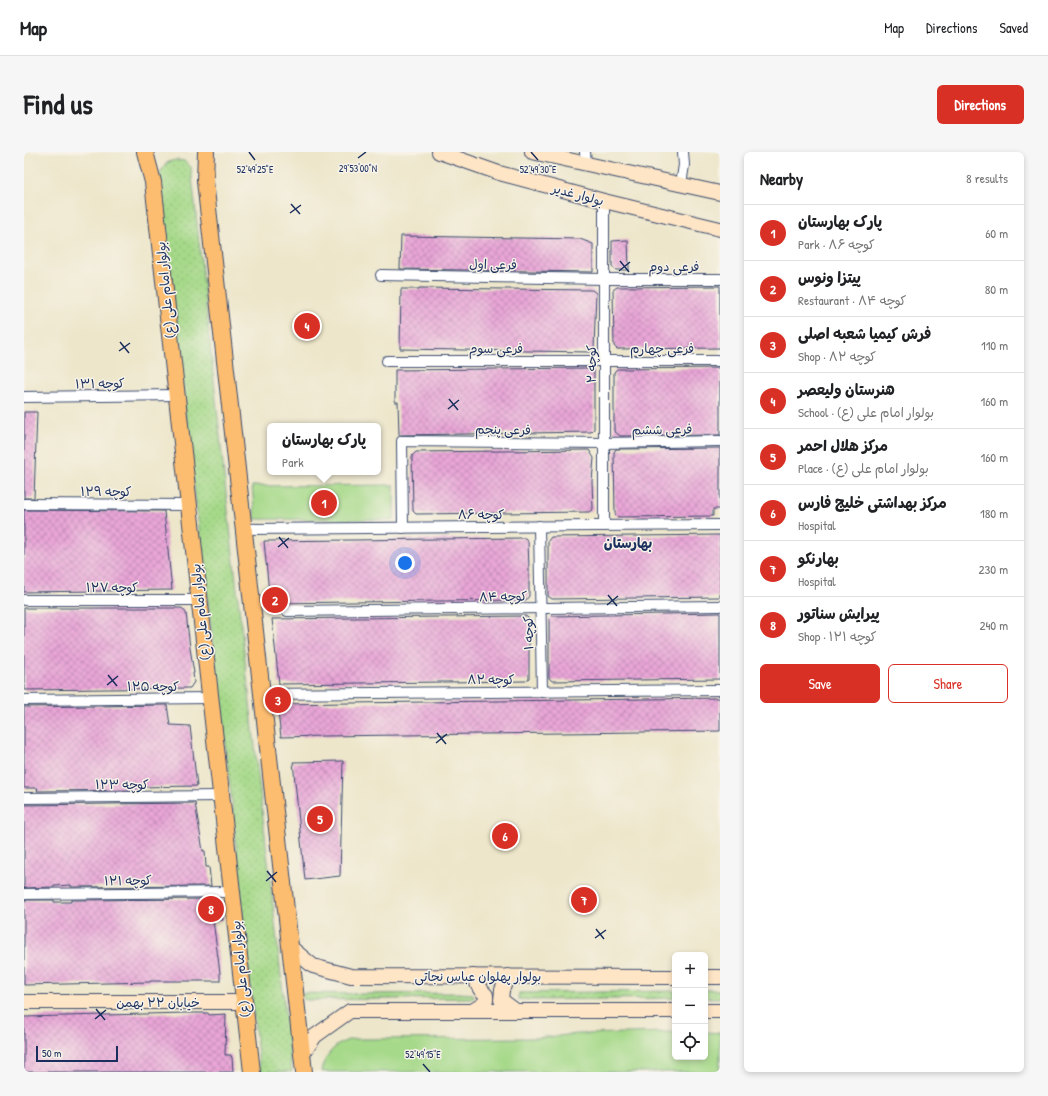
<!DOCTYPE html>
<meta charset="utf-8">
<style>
:root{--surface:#fff;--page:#f6f6f6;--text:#202124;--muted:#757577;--line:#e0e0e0;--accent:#d93025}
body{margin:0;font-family:"Patrick Hand","Playpen Sans Arabic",sans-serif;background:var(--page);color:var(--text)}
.controls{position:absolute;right:12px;bottom:12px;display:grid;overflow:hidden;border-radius:6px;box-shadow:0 2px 6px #0003}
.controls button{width:36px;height:36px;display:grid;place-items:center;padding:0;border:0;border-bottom:1px solid var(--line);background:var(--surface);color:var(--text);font:20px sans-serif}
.scale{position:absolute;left:12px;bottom:10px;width:82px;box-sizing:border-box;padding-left:4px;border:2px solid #1b2f5e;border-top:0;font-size:11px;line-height:14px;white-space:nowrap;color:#1b2f5e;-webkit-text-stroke:3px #f7f3e8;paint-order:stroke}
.you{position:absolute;left:381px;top:411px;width:14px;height:14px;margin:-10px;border:3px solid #fff;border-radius:50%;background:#1a73e8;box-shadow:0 0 0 6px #1a73e833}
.badge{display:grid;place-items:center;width:26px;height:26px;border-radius:50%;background:var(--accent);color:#fff;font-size:13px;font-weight:700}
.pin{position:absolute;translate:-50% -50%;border:2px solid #fff;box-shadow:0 1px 4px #0006}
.popup{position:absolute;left:243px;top:271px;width:114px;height:52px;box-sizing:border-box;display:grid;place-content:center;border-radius:6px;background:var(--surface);filter:drop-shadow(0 1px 3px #0005);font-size:13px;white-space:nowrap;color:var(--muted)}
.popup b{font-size:15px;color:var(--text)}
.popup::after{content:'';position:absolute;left:50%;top:100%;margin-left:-8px;border:8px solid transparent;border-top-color:var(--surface)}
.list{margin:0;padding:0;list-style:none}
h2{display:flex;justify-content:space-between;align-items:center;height:52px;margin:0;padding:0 16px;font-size:17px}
h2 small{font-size:13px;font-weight:400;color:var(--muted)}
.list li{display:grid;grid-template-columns:26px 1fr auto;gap:12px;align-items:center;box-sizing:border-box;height:56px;padding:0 16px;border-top:1px solid var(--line)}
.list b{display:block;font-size:15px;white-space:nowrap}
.list p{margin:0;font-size:13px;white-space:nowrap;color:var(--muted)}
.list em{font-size:13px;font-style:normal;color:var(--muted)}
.actions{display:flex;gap:8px;padding:12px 16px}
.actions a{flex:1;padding:9px 0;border:1px solid var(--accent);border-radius:6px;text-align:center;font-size:14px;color:var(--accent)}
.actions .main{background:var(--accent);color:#fff}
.icon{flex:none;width:22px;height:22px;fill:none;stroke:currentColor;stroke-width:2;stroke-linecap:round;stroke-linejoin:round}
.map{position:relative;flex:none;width:696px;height:920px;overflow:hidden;border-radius:6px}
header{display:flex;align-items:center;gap:24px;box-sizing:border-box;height:56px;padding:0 20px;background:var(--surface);border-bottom:1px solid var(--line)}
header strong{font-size:19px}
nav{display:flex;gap:22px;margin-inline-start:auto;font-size:14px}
.intro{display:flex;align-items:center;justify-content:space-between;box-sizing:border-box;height:96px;padding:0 24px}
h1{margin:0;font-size:28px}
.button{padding:10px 18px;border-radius:6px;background:var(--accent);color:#fff;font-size:14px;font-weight:700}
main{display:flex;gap:24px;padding:0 24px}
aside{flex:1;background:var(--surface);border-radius:6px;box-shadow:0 2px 6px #0003}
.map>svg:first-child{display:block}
.grass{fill:url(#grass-dots);stroke:#608474}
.green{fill:#a6d989;stroke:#608474}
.building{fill:url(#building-cross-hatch)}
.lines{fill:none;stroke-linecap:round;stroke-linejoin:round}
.street-casing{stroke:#3a4a6e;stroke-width:12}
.secondary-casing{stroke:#3a4a6e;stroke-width:16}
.primary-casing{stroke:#3a4a6e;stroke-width:18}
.street{stroke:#fff;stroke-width:10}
.secondary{stroke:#fee5c5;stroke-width:14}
.primary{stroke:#fcbd6f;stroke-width:16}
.ticks{fill:none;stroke:#1b2f5e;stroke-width:1.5}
.labels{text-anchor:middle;stroke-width:3;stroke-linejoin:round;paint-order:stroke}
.street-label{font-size:13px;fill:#1b2f5e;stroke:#f7f3e8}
.neighbourhood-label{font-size:14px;font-weight:bold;fill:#1b2f5e;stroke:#f7f3e8}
.ticks-label{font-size:10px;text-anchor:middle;fill:#1b2f5e;stroke:#f7f3e8;stroke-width:3;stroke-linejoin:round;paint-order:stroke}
</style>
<header>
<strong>Map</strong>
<nav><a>Map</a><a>Directions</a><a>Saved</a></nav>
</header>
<div class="intro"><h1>Find us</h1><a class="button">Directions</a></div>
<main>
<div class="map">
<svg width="696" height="920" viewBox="0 0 696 920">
<defs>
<pattern id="grass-dots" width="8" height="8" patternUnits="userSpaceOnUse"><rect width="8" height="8" fill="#a6d989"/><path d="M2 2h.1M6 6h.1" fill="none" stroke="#8ebb79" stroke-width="1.8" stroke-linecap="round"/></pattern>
<pattern id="building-cross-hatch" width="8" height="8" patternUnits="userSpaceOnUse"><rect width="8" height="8" fill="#e9a6d7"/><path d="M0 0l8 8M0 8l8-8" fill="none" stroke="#bc88b2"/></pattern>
</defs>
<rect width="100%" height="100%" fill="#f7f3e8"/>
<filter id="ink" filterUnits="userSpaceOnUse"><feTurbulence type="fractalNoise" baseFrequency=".025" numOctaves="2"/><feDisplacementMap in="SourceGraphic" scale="8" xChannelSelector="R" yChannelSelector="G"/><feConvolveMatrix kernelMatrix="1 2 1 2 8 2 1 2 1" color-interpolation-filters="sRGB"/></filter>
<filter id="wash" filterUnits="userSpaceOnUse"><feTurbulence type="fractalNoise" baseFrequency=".012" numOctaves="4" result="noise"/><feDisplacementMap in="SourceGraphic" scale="16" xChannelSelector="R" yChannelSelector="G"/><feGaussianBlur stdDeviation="0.9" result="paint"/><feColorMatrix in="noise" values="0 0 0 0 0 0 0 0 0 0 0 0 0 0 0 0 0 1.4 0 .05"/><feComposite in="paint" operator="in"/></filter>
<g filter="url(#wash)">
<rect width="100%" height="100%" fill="#ede6ca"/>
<g class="grass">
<path d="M153 8 160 9 167 15 202 341 268 920H236L220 779 207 642 162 268 135 25C139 14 141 9 153 8Z"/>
<rect x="681" y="838" width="15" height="8"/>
<path d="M651 839V846L507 848 494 847 495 841Z"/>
<path d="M279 841 340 842 434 841 449 842 450 846 283 848 278 846Z"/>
</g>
<g class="green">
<path d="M370 333V368L231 367 228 334Z"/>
<path d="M651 880V905H681V880L696 881V920H297C299 907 309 893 322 889 325 887 330 887 334 887L511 886 554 882Z"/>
</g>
<g id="blocks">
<g class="building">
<path d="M377 84 556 87 569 92V120L376 117Z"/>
<path d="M604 88 605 118H592L588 115V89Z"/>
<path d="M696 134V196L593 197 590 194 589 138 593 135Z"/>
<path d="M395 136 568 138 572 141 570 197 567 200 376 197 377 137H395Z"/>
<path d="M567 216 570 218V277L567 280 375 283 374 250H371V218Z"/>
<path d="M696 216V283L596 284 590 279V220L593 217Z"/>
<path d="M0 260H13L10 346H0Z"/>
<path d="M696 296V357H689V364L594 365 591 362 590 300 592 297Z"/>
<path d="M565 298 570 306 568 329 569 357 565 360 392 362 389 359 388 304 392 300Z"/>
<path d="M0 358 140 359 148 438 0 440Z"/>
<path d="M696 383V445L528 447 524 444V389L527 385Z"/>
<path d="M501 386 504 389 505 417V444L502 448 246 451 240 389Z"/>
<path d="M0 456H158L162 461 166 496 170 521H169L170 530 166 536 0 538Z"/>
<path d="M696 461V527L528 529 525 526V467L528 464Z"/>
<path d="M502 464 505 467V526L502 529 255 532 248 467Z"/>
<path d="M696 546V579L300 584 257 585 253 552Z"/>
<path d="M143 553 146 573 166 574 173 634 116 635V638L13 639 14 636H0V555Z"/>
<path d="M319 609 316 724 281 728 269 610Z"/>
<path d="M171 651 179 699H181L182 715H185L187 734 47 735V733L30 734V735L0 736V653Z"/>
<path d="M570 743V753H551L550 744Z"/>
<path d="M188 747 196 748 199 768H189L196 821V829H126V830L0 833V748H30V750H47V748Z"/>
<path d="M162 861H184L185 863 202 862 201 903H207V905H208L209 920H0V865Z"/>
</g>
</g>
</g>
<g filter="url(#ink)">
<use href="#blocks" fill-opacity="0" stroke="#3a4a6e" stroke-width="1"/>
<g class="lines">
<g class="street-casing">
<g id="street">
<path d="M561 0 562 12"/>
<path d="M657 32 660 13 659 0"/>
<path d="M357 123 581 127H696"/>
<path d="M363 209H696"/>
<path d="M0 245 152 243"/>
<path d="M0 352 165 353"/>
<path d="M515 374 518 540"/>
<path d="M580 374V49"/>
<path d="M379 376 378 289 580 291 696 289"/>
<path d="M219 377 696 373"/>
<path d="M0 448H175"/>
<path d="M263 459 696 454"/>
<path d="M238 542 696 538"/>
<path d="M0 548 186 546"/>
<path d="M0 646 197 644"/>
<path d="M0 742 208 740"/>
</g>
</g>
<g class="secondary-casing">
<g id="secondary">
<path d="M415 0 475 21 580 49 696 77"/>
<path d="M508 0 696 41"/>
<path d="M266 795 289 814 327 824 651 825"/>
<path d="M484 824 478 838 477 848 492 859"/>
<path d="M681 825H696"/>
<path d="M0 850H220"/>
<path d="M448 859 458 853 462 849V843L456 837 449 824"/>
<path d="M681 859H696"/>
<path d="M278 903 291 884 326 859H651"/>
</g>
</g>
<g class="primary-casing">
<g id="primary">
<path d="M121 0 129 30 228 920"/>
<path d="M182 0 181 29 280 920"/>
</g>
</g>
<use href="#street" class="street"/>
<use href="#secondary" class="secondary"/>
<use href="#primary" class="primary"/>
</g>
</g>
<path class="ticks" d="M225 0 231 8M507 0 514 8M334 6 342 0M267 52 276 62M266 61 277 53M596 109 605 120M595 119 606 110M96 190 105 201M95 199 106 191M425 247 434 258M424 257 435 248M255 385 264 396M254 395 265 386M584 443 593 454M583 453 594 444M84 523 93 534M83 533 94 524M413 581 422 592M412 591 423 582M243 719 252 730M242 729 253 720M572 777 580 787M571 786 582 778M72 857 81 868M71 867 82 858M399 912 406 920"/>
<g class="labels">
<g class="street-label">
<text transform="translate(554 42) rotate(15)" y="5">بولوار غدیر</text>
<text transform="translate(469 112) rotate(1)" y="5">فرعی اول</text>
<text x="650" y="119">فرعی دوم</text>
<text transform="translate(141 138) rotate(-96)" y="5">بولوار امام علی (ع)</text>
<text x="472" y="201">فرعی سوم</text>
<text x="638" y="201">فرعی چهارم</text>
<text transform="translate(567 212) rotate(-90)" y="5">کوچه ۲</text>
<text transform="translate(76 231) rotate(-1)" y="5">کوچه ۱۳۱</text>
<text transform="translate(479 277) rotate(1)" y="5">فرعی پنجم</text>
<text transform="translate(638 277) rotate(-1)" y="5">فرعی ششم</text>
<text x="82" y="344">کوچه ۱۲۹</text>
<text x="457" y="367">کوچه ۸۶</text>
<text x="88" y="440">کوچه ۱۲۷</text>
<text transform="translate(479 444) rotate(-1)" y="5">کوچه ۸۴</text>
<text transform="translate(176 460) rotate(-96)" y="5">بولوار امام علی (ع)</text>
<text transform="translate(504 481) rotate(-91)" y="5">کوچه ۱</text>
<text x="467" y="532">کوچه ۸۲</text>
<text x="129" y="539">کوچه ۱۲۵</text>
<text x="98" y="637">کوچه ۱۲۳</text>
<text transform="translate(104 728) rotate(-1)" y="5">کوچه ۱۲۱</text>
<text transform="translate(216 817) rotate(-96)" y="5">بولوار امام علی (ع)</text>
<text x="454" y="829">بولوار پهلوان عباس نجاتی</text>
<text x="134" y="855">خیابان ۲۲ بهمن</text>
</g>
<g class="neighbourhood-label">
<text x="604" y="396">بهارستان</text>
</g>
</g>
<g class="ticks-label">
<text x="334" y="20">29°53'00"N</text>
<text x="231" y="21">52°49'25"E</text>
<text x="514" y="21">52°49'30"E</text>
<text x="399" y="906">52°49'15"E</text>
</g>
</svg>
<div class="controls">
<button>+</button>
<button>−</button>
<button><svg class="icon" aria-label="locate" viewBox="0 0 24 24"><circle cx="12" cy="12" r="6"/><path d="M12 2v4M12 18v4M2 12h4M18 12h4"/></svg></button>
</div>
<div class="scale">50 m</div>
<div class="you"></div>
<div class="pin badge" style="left:300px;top:351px">1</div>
<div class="popup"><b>پارک بهارستان</b>Park</div>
<div class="pin badge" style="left:251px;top:448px">2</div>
<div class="pin badge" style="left:254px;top:548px">3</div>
<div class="pin badge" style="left:283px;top:174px">4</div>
<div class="pin badge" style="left:296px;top:667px">5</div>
<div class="pin badge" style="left:481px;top:684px">6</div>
<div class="pin badge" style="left:560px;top:748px">7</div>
<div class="pin badge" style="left:187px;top:757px">8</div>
</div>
<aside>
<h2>Nearby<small>8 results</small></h2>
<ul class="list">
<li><span class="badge">1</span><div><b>پارک بهارستان</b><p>Park · کوچه ۸۶</p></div><em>60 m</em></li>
<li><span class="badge">2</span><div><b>پیتزا ونوس</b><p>Restaurant · کوچه ۸۴</p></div><em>80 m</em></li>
<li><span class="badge">3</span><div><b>فرش کیمیا شعبه اصلی</b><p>Shop · کوچه ۸۲</p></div><em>110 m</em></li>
<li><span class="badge">4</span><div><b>هنرستان ولیعصر</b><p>School · بولوار امام علی (ع)</p></div><em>160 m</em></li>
<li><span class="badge">5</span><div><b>مرکز هلال احمر</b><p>Place · بولوار امام علی (ع)</p></div><em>160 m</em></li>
<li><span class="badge">6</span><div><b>مرکز بهداشتی خلیج فارس</b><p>Hospital</p></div><em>180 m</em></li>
<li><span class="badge">7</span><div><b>بهارنکو</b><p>Hospital</p></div><em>230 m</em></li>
<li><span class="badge">8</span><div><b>پیرایش سناتور</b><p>Shop · کوچه ۱۲۱</p></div><em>240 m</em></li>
</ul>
<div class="actions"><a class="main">Save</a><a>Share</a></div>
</aside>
</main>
